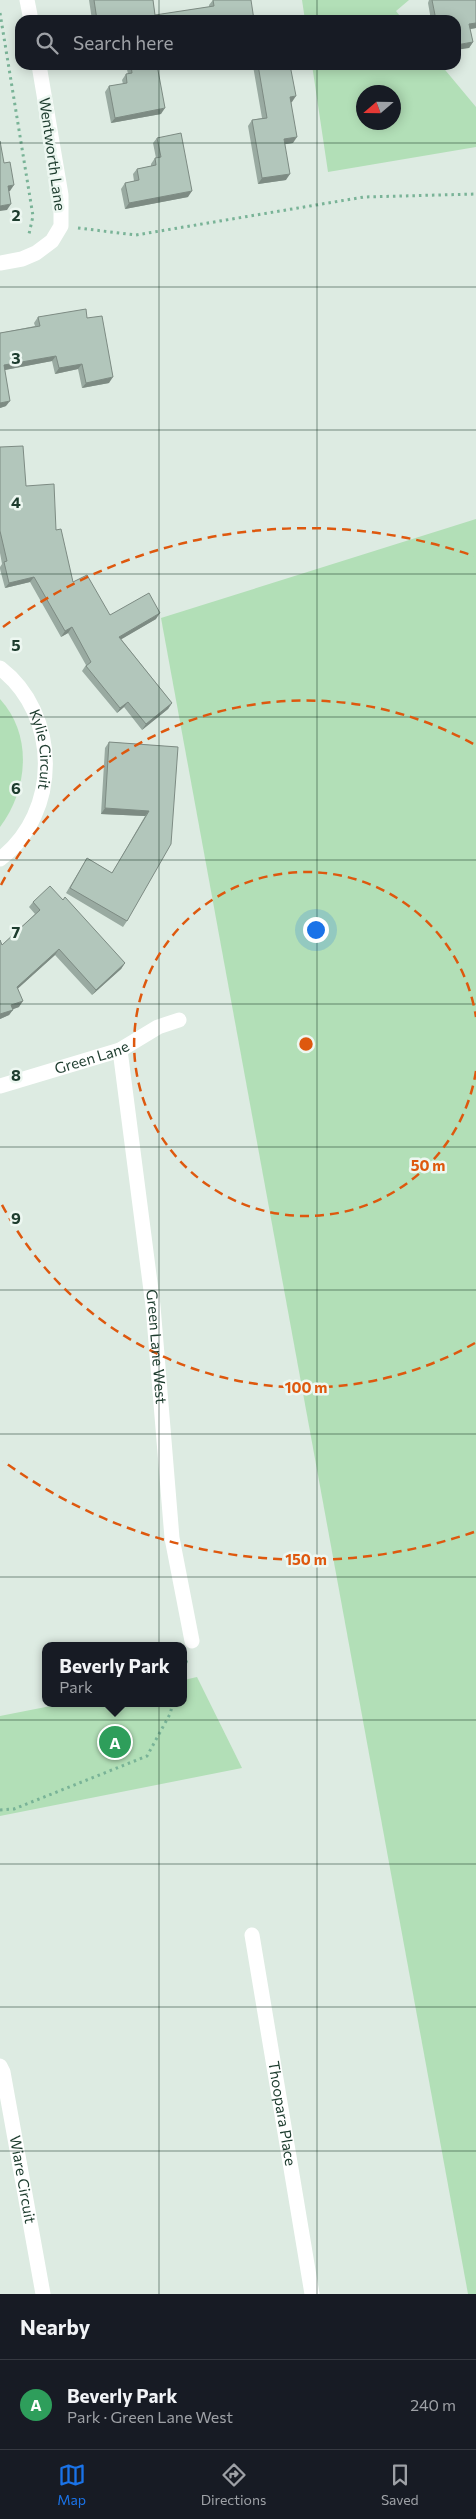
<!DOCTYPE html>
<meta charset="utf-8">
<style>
:root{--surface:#171b24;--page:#20242c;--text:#f1f3f6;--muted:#9ea1a6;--line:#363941;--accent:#1a73e8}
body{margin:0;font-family:Commissioner,sans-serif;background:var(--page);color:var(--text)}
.compass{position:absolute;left:356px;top:85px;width:45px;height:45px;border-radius:50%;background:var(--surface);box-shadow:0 2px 12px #0003;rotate:250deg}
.you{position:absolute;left:315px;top:929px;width:18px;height:18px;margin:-12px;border:4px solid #fff;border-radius:50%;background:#1a73e8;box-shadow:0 0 0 8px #1a73e833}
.badge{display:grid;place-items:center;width:32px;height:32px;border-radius:50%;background:var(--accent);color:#fff;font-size:16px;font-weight:700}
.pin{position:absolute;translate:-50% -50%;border:2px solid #fff;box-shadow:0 1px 5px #0006}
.popup{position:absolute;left:42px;top:1642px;width:145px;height:65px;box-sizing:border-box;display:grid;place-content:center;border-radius:10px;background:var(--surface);filter:drop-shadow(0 1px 4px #0005);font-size:16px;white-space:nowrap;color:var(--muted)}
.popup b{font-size:19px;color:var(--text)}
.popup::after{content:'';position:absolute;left:50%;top:100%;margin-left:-10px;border:10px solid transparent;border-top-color:var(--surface)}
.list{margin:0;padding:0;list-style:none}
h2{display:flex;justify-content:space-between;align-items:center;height:65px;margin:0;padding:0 20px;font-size:21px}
h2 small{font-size:16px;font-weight:400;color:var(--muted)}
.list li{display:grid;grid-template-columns:32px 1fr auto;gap:15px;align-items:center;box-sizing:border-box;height:90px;padding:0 20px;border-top:1px solid var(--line)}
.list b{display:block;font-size:19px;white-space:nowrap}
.list p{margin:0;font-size:16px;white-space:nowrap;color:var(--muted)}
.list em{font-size:16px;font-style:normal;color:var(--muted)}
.icon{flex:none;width:28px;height:28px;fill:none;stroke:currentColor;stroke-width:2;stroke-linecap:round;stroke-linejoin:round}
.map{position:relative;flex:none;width:476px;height:2294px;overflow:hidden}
.search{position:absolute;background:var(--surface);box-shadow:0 2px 12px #0003;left:15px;right:15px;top:15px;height:55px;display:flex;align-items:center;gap:12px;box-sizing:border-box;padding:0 18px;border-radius:15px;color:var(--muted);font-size:19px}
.sheet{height:155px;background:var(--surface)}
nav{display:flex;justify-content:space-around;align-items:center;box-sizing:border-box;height:70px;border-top:1px solid var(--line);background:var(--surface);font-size:14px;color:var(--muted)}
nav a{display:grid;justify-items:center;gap:2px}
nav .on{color:var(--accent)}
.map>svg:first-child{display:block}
.green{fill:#b2dfb7;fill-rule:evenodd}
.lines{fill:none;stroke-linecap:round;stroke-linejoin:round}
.path{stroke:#79b397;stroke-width:3;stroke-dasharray:2.5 4;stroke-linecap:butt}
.minor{stroke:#fff;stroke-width:15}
.wall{fill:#99aaa1}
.shaded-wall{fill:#7d8b83}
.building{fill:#b2c6bb;stroke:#7d8b83}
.grid{fill:none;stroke:#1d3c2e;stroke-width:1;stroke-opacity:0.55}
.ring{fill:none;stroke:#de580e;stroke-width:2.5;stroke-dasharray:9 6}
.labels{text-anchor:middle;stroke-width:5;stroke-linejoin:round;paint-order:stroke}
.street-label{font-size:15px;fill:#1d3c2e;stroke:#edf7f1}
.grid-label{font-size:16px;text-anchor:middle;font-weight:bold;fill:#1d3c2e;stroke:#edf7f1;stroke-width:5;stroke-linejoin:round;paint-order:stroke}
.centre{fill:#de580e;stroke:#edf7f1;stroke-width:2.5}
.ring-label{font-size:15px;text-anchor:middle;font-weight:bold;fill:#de580e;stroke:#edf7f1;stroke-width:5;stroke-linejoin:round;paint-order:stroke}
</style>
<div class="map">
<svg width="476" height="2294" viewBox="0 0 476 2294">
<rect width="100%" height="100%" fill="#ddebe2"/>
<g class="green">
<path d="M302 0H409L396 11 403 20H305Z"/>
<path d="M312 65H441L476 107V147L328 172ZM364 92H394V122H364Z"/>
<path d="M476 519V2294H468L161 618Z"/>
<path d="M0 699C33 735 28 790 0 827Z"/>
<path d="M197 1677 242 1768 0 1816V1716L66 1703H184V1680Z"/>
</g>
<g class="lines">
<g class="path">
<path d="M0 13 33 216 29 234"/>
<path d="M78 228 136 235 364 197 476 194"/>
<path d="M184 1669 187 1659"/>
<path d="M0 1810 14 1809 147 1756 170 1714 173 1703"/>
</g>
<g class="minor">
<path d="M27 0 31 20"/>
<path d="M0 263 22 259 36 253 52 241 61 226V195L39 65"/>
<path id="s1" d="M0 668C60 714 61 813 0 859"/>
<path id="s2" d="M120 1050 153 1306 172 1538 192 1641"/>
<path id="s3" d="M0 1086 120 1050 158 1027 179 1020"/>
<path id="s4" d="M252 1935 312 2294"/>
<path id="s5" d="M0 2066 3 2072 43 2294"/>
</g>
</g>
<g class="wall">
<path d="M89 0H153L155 15 209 7V5L213 0 254 20H92Z"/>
<path d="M429 0H476V28L470 29 473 42 469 48 456 20H431L428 3Z"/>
<path d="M126 65H157L161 114 111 123 105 92 109 86 123 84 122 80 126 74H128Z"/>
<path d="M247 65H290L293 143 284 144 286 180 258 184 248 126 252 120 262 118 253 66 247 67Z"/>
<path d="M157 138 188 197 125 209 121 189 125 183 134 181 133 174 137 169 151 166V164L155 158H156L153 143Z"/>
<path d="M38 317 87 318 109 383 82 388 78 369 55 374 52 361 4 370 6 406 0 408V333L35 326 34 323Z"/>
<path d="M0 447 26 486 56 530 73 582 110 615 156 619 121 639 172 703 168 709 142 730 124 707 117 713 82 671 86 665 68 633 61 637 30 582 5 588 0 569V567L2 564 0 553Z"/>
<path d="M109 742 178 747 127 921 123 927 66 893 87 858 112 873 145 816 101 814 105 748Z"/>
<path d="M62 900 125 963 121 969 92 995 55 955 18 988 19 1007 13 1009 9 1015 0 1019V940L2 945 35 914 29 907 33 902Z"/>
</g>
<g class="shaded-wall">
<path d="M122 16 119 20H98Z"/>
<path d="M476 23V28L465 30 469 24Z"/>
<path d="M473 42 469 48 456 50V45Z"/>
<path d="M249 65H254L253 66 247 67Z"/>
<path d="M296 96 292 102 287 103 290 97Z"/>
<path d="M165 108 161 114 111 123 115 118Z"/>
<path d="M297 137 293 143 280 145 284 139Z"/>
<path d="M290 174 286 180 258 184 262 178Z"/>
<path d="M14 185 10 191 4 192 8 186Z"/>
<path d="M192 191 188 197 125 209 129 203Z"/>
<path d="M11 204 7 210 0 211V206Z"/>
<path d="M56 356 52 361 0 371 4 365Z"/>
<path d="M82 364 78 369 55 374 59 368Z"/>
<path d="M113 377 109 383 82 388 86 383Z"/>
<path d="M10 401 6 406 0 408V403Z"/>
<path d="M34 577 30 582 5 588 9 583Z"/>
<path d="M160 613 156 619 115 643 119 637Z"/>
<path d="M72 627 68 633 61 637 65 631Z"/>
<path d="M128 702 124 707 117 713 120 708Z"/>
<path d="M172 703 168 709 142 730 146 724Z"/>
<path d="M105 808 149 811 145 816 101 814Z"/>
<path d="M59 949 55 955 13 993 17 987Z"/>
<path d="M125 963 121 969 92 995 96 990Z"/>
<path d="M23 1001 19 1007 8 1011 11 1005Z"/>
<path d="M13 1010 9 1015 0 1019V1014Z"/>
</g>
<g class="building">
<path d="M94 0H153L155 15 214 6 213 0H251L254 20H123L122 16 97 20Z"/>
<path d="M432 0H476V23L469 24 473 42 456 45V20H436Z"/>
<path d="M131 65H157L165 108 115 118 109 86 127 83 126 74 132 73Z"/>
<path d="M258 65H290L296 96 290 97 297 137 284 139 290 174 262 178 252 120 267 118Z"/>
<path d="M181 133 192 191 129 203 125 183 139 180 137 169 156 165 155 158 161 157 157 138Z"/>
<path d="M0 141 4 163 10 162 14 185 8 186 11 204 0 206Z"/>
<path d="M86 309 87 318 102 316 113 377 86 383 82 364 59 368 56 356 4 365 10 401 0 403V333L40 326 38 317Z"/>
<path d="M23 446 26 486 54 484 56 530 61 529 73 582 87 575 110 615 149 593 160 613 119 637 172 703 146 724 128 702 120 708 86 666 91 662 72 627 65 631 34 577 9 583 4 562 7 561 0 531V447Z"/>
<path d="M109 742 178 747 171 844 127 921 70 888 87 858 112 873 149 811 105 808Z"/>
<path d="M50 886 63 900 65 897 125 963 96 990 59 949 17 987 23 1001 11 1005 13 1010 0 1014V940L2 945 40 910 33 902Z"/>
</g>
<path class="grid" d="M159 0V20M317 0V20M159 65V2294M317 65V2294M0 143H476M0 287H476M0 430H476M0 574H476M0 717H476M0 860H476M0 1004H476M0 1147H476M0 1290H476M0 1434H476M0 1577H476M0 1720H476M0 1864H476M0 2007H476M0 2151H476"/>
<g class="ring">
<path d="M476 1071A172 172 0 1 1 476 1017"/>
<path d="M475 1343A344 344 0 0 1 1 1203M1 885A344 344 0 0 1 475 745"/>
<path d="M474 1532A516 516 0 0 1 3 1461M3 627A516 516 0 0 1 474 556"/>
</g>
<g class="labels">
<g class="street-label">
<text transform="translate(52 154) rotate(82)" y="5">Wentworth Lane</text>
<text dy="5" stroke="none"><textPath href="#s1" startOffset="95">Kylie Circuit</textPath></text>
<text dy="5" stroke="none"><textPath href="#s3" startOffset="96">Green Lane</textPath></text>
<text dy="5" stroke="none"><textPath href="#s2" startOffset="299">Green Lane West</textPath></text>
<text dy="5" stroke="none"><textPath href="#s4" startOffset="181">Thoopara Place</textPath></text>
<text dy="5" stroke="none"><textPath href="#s5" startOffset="116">Wiare Circuit</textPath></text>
</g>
</g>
<g class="grid-label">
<text x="16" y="221">2</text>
<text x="16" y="364">3</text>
<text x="16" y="508">4</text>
<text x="16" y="651">5</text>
<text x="16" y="794">6</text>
<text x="16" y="938">7</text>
<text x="16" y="1081">8</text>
<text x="16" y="1224">9</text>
</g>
<circle cx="306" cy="1044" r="8" class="centre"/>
<g class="ring-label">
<text x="428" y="1171">50 m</text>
<text x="306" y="1393">100 m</text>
<text x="306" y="1565">150 m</text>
</g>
</svg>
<svg class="compass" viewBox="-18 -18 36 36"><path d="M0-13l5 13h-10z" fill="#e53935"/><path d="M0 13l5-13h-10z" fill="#9ea1a6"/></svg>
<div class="you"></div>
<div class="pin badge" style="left:115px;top:1742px;background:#2e9e5b">A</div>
<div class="popup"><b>Beverly Park</b>Park</div>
<div class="search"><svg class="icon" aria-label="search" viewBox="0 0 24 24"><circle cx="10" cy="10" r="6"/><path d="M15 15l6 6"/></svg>Search here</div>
</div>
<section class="sheet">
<h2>Nearby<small></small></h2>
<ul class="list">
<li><span class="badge" style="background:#2e9e5b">A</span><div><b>Beverly Park</b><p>Park · Green Lane West</p></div><em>240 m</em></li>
</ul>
</section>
<nav>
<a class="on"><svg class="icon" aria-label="map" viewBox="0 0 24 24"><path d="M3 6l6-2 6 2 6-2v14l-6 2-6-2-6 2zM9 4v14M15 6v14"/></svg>Map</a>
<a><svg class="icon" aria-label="directions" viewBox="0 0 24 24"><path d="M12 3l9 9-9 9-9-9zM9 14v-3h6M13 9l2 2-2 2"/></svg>Directions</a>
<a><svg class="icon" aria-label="saved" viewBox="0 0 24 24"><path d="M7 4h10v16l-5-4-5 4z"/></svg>Saved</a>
</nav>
